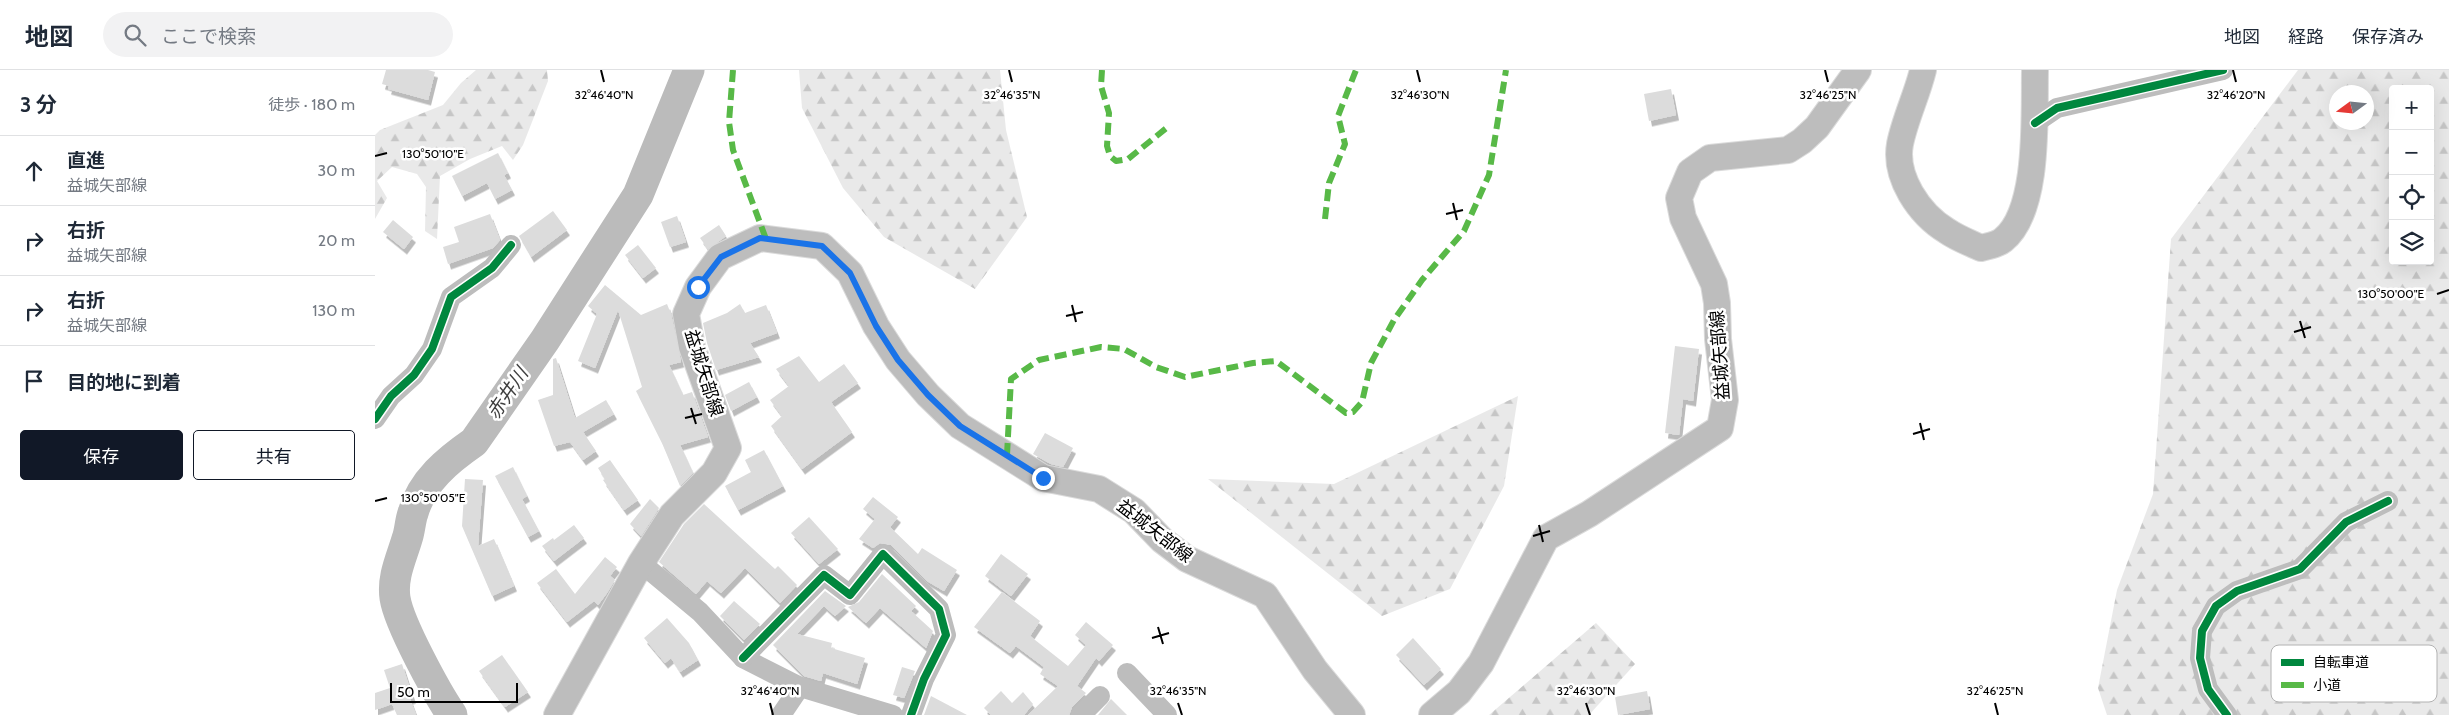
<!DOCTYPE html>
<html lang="ja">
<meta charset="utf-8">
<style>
:root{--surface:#fff;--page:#f2f2f3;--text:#1f2937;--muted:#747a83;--line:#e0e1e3;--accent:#111827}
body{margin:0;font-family:Cabin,"Noto Sans JP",sans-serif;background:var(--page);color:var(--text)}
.controls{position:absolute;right:15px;top:15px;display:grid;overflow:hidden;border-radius:5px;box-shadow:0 5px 20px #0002}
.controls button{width:45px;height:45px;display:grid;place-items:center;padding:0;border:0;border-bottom:1px solid var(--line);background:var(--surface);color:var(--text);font:25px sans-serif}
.compass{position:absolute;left:1954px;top:15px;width:45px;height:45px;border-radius:50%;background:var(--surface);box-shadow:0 5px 20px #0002;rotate:255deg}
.scale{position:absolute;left:15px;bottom:12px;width:128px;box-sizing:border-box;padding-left:5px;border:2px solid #000;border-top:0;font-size:14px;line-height:18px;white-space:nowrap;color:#000;-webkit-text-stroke:4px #fff;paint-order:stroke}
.stop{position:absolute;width:15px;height:15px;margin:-11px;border:4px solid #1a73e8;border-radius:50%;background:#fff}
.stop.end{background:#1a73e8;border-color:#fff;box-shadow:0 1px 5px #0008}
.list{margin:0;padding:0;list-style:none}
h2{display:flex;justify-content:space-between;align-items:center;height:65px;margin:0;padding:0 20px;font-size:21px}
h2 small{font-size:16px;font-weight:400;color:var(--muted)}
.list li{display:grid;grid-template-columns:32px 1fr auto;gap:15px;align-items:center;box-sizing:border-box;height:70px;padding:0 20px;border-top:1px solid var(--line)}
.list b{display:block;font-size:19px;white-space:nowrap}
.list p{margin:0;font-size:16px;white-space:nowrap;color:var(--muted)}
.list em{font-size:16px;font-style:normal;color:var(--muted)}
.actions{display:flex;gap:10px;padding:15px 20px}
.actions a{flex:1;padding:11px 0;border:1px solid var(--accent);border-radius:5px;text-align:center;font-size:18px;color:var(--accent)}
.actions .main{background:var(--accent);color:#fff}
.icon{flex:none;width:28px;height:28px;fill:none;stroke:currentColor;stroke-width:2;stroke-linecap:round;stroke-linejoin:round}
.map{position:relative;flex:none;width:2074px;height:645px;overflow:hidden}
header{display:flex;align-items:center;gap:30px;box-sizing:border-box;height:70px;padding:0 25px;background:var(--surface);border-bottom:1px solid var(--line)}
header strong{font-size:24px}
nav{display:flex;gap:28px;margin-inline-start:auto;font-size:18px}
.search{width:350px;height:45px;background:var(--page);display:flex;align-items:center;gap:12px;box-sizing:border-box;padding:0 18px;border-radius:28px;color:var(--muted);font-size:19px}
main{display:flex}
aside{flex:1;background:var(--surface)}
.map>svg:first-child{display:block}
.forest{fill:url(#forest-firs);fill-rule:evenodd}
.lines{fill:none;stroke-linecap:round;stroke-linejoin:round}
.river{stroke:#bbb;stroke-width:31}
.building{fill:#dcdcdc;filter:url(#shadow)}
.major-casing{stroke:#dbdbdb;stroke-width:28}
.minor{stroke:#bdbdbd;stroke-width:20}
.major{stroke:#bdbdbd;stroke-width:26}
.quiet{stroke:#58b947;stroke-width:6;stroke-dasharray:12 6;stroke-linecap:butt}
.cycleway-casing{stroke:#fff;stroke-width:11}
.cycleway{stroke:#00873e;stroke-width:8}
.route{stroke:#1a73e8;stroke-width:6}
.ticks{fill:none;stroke:#000;stroke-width:2}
.labels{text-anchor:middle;stroke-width:5;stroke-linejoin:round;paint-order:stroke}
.street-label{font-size:18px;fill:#000;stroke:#fff}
.water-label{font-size:19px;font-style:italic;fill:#3f3f3f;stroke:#fff}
.key{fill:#fff;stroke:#b2b2b2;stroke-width:1}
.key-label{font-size:14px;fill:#000}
.ticks-label{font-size:12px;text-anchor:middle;fill:#000;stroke:#fff;stroke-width:5;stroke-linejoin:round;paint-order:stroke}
</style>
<header>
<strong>地図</strong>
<div class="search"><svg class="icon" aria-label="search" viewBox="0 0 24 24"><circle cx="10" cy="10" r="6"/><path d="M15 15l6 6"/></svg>ここで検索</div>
<nav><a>地図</a><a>経路</a><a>保存済み</a></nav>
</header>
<main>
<aside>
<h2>3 分<small>徒歩 · 180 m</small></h2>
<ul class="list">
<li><svg class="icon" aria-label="ahead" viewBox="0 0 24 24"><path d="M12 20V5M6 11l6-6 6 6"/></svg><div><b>直進</b><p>益城矢部線</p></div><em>30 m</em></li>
<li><svg class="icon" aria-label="right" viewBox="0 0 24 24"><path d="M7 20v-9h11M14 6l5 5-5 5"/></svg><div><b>右折</b><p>益城矢部線</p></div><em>20 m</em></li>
<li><svg class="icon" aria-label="right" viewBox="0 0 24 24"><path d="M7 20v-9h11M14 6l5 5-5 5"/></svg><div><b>右折</b><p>益城矢部線</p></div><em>130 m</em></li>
<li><svg class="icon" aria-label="arrive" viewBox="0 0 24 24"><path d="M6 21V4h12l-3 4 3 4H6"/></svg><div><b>目的地に到着</b></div></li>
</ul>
<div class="actions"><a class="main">保存</a><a>共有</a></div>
</aside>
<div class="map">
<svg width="2074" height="645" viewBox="0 0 2074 645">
<defs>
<pattern id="forest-firs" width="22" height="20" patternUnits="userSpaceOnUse" patternTransform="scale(1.25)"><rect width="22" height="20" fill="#e9e9e9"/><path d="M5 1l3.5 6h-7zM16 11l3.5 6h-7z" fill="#c6c6c6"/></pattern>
<filter id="shadow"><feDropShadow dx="3" dy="5.5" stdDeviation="0" flood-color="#0004"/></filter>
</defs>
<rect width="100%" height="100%" fill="#fff"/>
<g class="forest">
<path d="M101 0H172L173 11 148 75 138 90 127 76 95 89 65 106 62 169 50 161 51 117 42 104 17 97 2 111 12 128 0 149V65L5 60 68 35 86 13Z"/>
<path d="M424 0H625L631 60 652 147 600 219 509 167 468 118 427 38Z"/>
<path d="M1923 0H2074V645H1732L1723 618 1742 520 1778 424 1796 169ZM2018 19H2055V191H2018ZM1962 22H1992V52H1962Z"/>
<path d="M1143 326 1129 416 1075 519 1007 546 833 409 959 414Z"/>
<path d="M1221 553 1260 594 1214 645H1114Z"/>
</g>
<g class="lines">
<path class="river" d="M77 645C62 623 24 554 20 528 17 507 26 489 32 469 35 461 35 451 38 443 47 411 73 390 99 372L170 270 263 125 314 0"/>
</g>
<g class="building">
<path d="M11 0H53L60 2 53 30 13 19 14 16 7 14Z"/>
<path d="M1296 19 1301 45 1274 51 1269 24Z"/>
<path d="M123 83 133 103 129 105 137 120 120 129 112 113 87 126 77 106Z"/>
<path d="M178 141 192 160 156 187 144 166Z"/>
<path d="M115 144 125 170 118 178 73 194 68 177 84 172 79 157Z"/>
<path d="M302 146 311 172 295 177 286 152Z"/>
<path d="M18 150 38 167 29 179 8 162Z"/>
<path d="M344 155 351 166 333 179 325 168Z"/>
<path d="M263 175 281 198 268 208 250 185Z"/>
<path d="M230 215 266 245 292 234 296 244 306 292 294 295 308 325 317 322 333 367 305 375 318 403 305 416 287 373 261 321 267 317 243 240 220 298 203 291 222 244 213 236Z"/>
<path d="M365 234 370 243 391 235 402 263 375 273 384 287 341 300 332 273 328 253 352 243Z"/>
<path d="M1300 276 1324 279 1318 331 1308 329 1304 365 1290 363Z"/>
<path d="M424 286 444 312 469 294 483 313 456 332 477 362 427 399 396 356 407 346 395 330 414 316 401 299Z"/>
<path d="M181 288 200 348 231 330 239 344 208 362 221 381 208 390 195 372 179 376 163 330 178 325V289Z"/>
<path d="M374 312 382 327 356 341 350 325Z"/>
<path d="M670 363 698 378 688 397 676 394 658 384Z"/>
<path d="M389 380 408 416 363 440 350 416 376 402 370 390Z"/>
<path d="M235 390 263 430 249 440 228 410 230 409 223 398Z"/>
<path d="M138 397 152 426 147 429 164 461 153 467 120 406Z"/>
<path d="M90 409 108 410 103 476 119 469 139 516 117 526 87 456Z"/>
<path d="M498 427 523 447 515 457 543 484 547 478 582 500 569 521 552 511 516 475 505 473 498 478 484 469 500 449 488 439Z"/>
<path d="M275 429 284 438 266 466 255 454Z"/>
<path d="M329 434 400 499 403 496 422 515 405 533 370 498 346 523 332 511 321 524 284 492 309 454Z"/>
<path d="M434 447 463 479 444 494 416 463Z"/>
<path d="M199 455 209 468 179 491 167 476 178 468 179 470Z"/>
<path d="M626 484 653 504 636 526 610 506Z"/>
<path d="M230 487 242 497 235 506 240 510 232 523 223 535 219 531 192 552 162 513 181 499 200 524Z"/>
<path d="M507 504 541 536 536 541 558 561 551 578 505 538 491 553 473 537 484 532Z"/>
<path d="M450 521 471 536 460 546 449 536 422 564 457 573 456 578 490 588 482 614 448 603 446 611 429 606 398 575Z"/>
<path d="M627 522 665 551 655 566 693 596 711 575 700 565 711 552 738 575 724 591 721 588 702 616 711 623 697 637 694 645H653L683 616 665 604 669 597 641 576 635 583 599 557Z"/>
<path d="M359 531 385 554 369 570 345 546Z"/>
<path d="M292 548 314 573 323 590 305 602 296 588 290 593 269 568Z"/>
<path d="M1038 568 1066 599 1049 615 1021 585Z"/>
<path d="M127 585 153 622 130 637 104 601Z"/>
<path d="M27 594 38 628 35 629 41 645H22L17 634 0 640V623L15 618 9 600Z"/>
<path d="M527 597 540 601 529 628 518 625Z"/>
<path d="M626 621 637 633 648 622 658 634 649 645H616L609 638Z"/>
<path d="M1272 621 1275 639 1243 645 1240 627Z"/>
<path d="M556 626 592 645H549Z"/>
<path d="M736 629 752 645H723Z"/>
</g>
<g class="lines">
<g class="major-casing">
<g id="major">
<path d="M1548 0C1542 25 1530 49 1525 74 1519 107 1544 144 1572 161 1582 168 1595 173 1606 178 1613 176 1622 175 1628 170 1665 141 1659 44 1660 0"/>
<path d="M182 645 266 493 297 445 339 403 353 378 317 277 311 244 323 217 345 187 385 168 447 176 475 203 501 256 523 290 553 325 585 356 668 408 724 419 759 441 787 470 812 489 890 525 940 600 977 645"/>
<path d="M1057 645 1084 622 1106 593 1171 468 1214 444 1345 358 1350 330 1343 269 1342 233 1339 214 1308 148 1304 128 1315 102 1335 88 1413 80 1427 71 1442 57 1483 0"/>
</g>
</g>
<g class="minor">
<path d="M1660 53 1682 38 1848 0"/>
<path d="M0 349 16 326 39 305 57 279 76 227 117 198 136 175"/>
<path d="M266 493 325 542 368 588 425 617 518 645"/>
<path d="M368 588 449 505 475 525 508 484 564 539 571 565 549 609 536 645"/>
<path d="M752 603 792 645"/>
<path d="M406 645 425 617"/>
<path d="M706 645 725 626"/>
<path d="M1852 645 1833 619 1825 588 1827 561 1841 536 1862 521 1925 499 1971 452 2013 431"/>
</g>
<use href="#major" class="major"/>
<g class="quiet">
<path d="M358 0 354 52 358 80 391 169"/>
<path d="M727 0 726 16 734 43 732 76 735 86 741 91 753 89 794 56"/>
<path d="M950 149 954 113 970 74 963 46 981 0"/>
<path d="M632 385 636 309 664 290 726 277 749 279 781 297 810 307 878 293 901 291 971 343 978 342 987 332 996 293 1019 250 1047 210 1089 161 1114 105 1131 0"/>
</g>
<g class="cycleway-casing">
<g id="cycleway">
<path d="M1660 53 1682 38 1848 0"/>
<path d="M0 349 16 326 39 305 57 279 76 227 117 198 136 175"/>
<path d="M368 588 449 505 475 525 508 484 564 539 571 565 549 609 536 645"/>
<path d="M1852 645 1833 619 1825 588 1827 561 1841 536 1862 521 1925 499 1971 452 2013 431"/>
</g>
</g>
<use href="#cycleway" class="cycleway"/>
</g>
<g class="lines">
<path class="route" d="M323 217 346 187 385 168 447 176 475 203 501 256 523 290 553 325 585 356 668 408"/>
</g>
<path class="ticks" d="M226 0 229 12M634 0 637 12M1042 0 1045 12M1450 0 1453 12M1858 0 1861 12M0 86 12 83M1078 133 1082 150M1071 144 1088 140M2062 224 2074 220M697 235 701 252M691 246 708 242M1925 251 1930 268M1919 262 1936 257M316 338 321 354M310 348 327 344M1545 353 1549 370M1538 364 1555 359M0 431 12 428M1164 455 1168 472M1158 466 1175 461M783 557 788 574M777 568 794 563M395 633 398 645M803 633 807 645M1211 633 1215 645M1620 633 1623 645"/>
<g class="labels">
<g class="street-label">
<text transform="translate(1345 285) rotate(-94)" y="6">益城矢部線</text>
<text transform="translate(329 303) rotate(73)" y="6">益城矢部線</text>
<text transform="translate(780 461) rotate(38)" y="6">益城矢部線</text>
</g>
<g class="water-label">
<text transform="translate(132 323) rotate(-56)" y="7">赤井川</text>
</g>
</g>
<rect x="1896" y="575" width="166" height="57" rx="8" class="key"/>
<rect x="1906" y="589" width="23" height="7" fill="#00873e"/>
<rect x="1906" y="612" width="23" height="6" fill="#58b947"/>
<g class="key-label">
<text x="1938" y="597">自転車道</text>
<text x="1938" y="620">小道</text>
</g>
<g class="ticks-label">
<text x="1045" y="29">32°46'30"N</text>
<text x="1453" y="29">32°46'25"N</text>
<text x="1861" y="29">32°46'20"N</text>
<text x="229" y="29">32°46'40"N</text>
<text x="637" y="29">32°46'35"N</text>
<text x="58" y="88">130°50'10"E</text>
<text x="2016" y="228">130°50'00"E</text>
<text x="58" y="432">130°50'05"E</text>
<text x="395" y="625">32°46'40"N</text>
<text x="803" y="625">32°46'35"N</text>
<text x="1211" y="625">32°46'30"N</text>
<text x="1620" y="625">32°46'25"N</text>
</g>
</svg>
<div class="controls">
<button>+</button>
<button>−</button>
<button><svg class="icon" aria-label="locate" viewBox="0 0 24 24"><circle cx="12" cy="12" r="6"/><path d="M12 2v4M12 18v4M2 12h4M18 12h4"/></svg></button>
<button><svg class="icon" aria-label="layers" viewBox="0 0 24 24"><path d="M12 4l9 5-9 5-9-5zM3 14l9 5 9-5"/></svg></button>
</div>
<svg class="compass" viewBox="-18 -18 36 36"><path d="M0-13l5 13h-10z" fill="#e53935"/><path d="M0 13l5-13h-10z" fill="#747a83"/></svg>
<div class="scale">50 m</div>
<div class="stop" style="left:323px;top:217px"></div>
<div class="stop end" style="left:668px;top:408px"></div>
</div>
</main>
